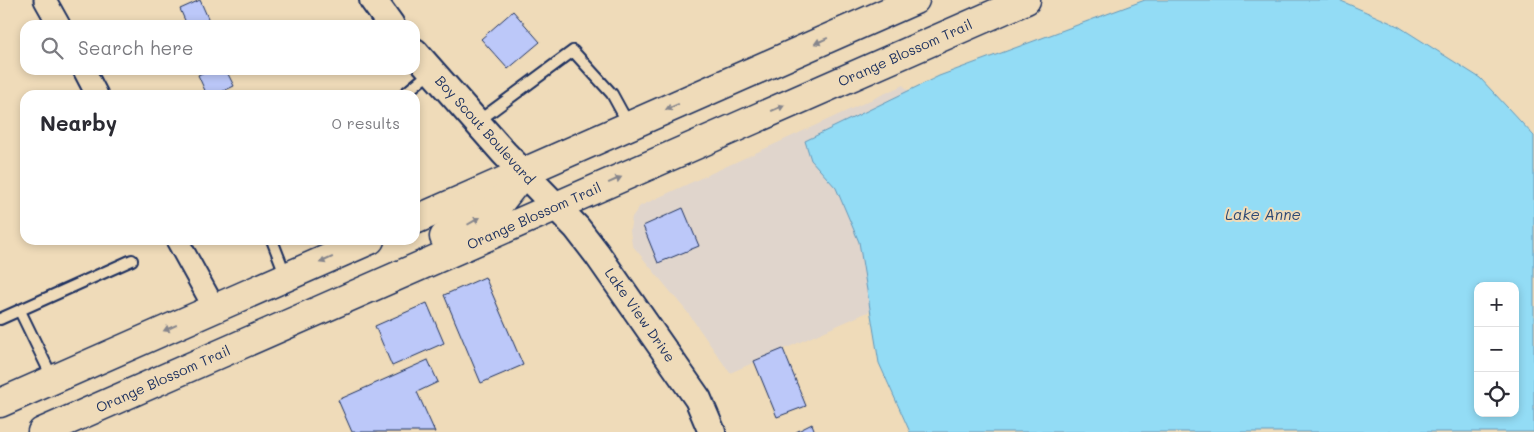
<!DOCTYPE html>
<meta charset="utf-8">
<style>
:root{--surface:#fff;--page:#f7f7f7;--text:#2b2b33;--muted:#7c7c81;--line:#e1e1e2}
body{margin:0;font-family:Mali,sans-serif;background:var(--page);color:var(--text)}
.controls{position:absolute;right:15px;bottom:15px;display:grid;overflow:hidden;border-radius:10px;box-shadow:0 2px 8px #0003}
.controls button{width:45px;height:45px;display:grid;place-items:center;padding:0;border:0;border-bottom:1px solid var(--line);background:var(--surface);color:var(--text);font:25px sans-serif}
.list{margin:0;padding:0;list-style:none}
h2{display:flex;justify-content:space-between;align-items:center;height:65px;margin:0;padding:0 20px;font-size:21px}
h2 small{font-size:16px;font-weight:400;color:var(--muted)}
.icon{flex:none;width:28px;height:28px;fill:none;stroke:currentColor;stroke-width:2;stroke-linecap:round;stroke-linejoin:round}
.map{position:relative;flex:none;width:1534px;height:432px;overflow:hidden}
.search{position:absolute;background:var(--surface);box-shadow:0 2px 8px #0003;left:20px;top:20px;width:400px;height:55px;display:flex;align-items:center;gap:12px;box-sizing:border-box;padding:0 18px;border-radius:15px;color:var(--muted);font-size:19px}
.panel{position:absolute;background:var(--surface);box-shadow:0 2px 8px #0003;left:20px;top:90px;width:400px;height:155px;border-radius:15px}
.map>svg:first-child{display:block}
.built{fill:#e0d5cc}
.water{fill:#93dcf5;stroke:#6397b9;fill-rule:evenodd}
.building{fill:#bcc8f9;stroke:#1b2f5e}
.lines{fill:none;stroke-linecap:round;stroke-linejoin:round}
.service-casing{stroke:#1b2f5e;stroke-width:14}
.minor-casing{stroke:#1b2f5e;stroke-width:25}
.tertiary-casing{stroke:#1b2f5e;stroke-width:30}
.primary-casing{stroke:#1b2f5e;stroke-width:31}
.service{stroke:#efdbb9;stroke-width:10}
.minor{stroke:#efdbb9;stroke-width:21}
.tertiary{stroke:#efdbb9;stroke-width:26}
.primary{stroke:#efdbb9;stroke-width:28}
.oneway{fill:#85858c}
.labels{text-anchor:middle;stroke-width:4;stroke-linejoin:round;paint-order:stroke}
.street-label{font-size:14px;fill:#1b2f5e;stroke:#efdbb9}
.water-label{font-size:15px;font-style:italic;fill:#2d4975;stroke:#efdbb9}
</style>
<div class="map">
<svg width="1534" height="432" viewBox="0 0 1534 432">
<rect width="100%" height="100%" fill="#efdbb9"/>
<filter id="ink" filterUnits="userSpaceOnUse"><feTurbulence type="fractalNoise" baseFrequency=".02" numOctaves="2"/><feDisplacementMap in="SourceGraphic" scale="10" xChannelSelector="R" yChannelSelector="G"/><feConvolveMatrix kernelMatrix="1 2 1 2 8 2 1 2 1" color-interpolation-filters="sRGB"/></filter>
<g filter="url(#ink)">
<path class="built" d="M903 85 1040 236 730 373 688 313 632 245 630 230 632 217 640 206Z"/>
<path class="water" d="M1145 0H1339L1398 26 1480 78 1534 136V432H910L879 363 859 242 836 188 811 160 805 141 939 76ZM1478 286H1515V413H1478Z"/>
<g class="building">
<path d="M200 0 211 25H187L180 9Z"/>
<path d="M513 11 540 42 508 69 481 39Z"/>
<path d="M209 70H226L234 86 215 95H207L198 75Z"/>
<path d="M683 208 699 246 658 263 643 226Z"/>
<path d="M485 277 523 365 481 383 444 295Z"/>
<path d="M427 303 444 343 392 366 375 326Z"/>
<path d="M783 349 806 406 777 417 754 361Z"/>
<path d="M428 360 438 382 417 392 435 432H352L338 400Z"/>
<path d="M812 424 815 432H796Z"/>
</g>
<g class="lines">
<g class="service-casing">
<g id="service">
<path d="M403 95 431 72"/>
<path d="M477 122 573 51 612 94 629 125"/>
<path d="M272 240 286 276"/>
<path d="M20 311 53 379"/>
<path d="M0 319 132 260"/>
</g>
</g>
<g class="minor-casing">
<g id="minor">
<path d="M45 0 59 25"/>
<path d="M84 70 97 95"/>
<path d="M177 240 215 309"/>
</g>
</g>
<g class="tertiary-casing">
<g id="tertiary">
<path d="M373 0 391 25"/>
<path d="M415 52 504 153 577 228 597 254 698 399 712 432"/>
</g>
</g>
<g class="primary-casing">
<g id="primary">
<path d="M415 220 915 0"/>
<path d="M444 237 494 210 521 176"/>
<path d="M0 403 370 240"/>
<path d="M42 432 1026 0"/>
</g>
</g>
<use href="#service" class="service"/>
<use href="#minor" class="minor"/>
<use href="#tertiary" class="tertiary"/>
<use href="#primary" class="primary"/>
</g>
<defs><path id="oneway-solid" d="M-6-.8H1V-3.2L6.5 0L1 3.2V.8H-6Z" transform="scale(1.25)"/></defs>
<g class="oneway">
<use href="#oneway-solid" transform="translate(821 41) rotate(156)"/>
<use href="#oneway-solid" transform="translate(672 107) rotate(156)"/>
<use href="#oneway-solid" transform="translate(778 108) rotate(-24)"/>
<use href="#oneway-solid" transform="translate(615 180) rotate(-24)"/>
<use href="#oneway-solid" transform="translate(474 221) rotate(-30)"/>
<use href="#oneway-solid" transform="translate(326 260) rotate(156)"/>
<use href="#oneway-solid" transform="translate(170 328) rotate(156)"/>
</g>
</g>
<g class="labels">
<g class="street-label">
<text transform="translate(905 53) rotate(-24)" y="5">Orange Blossom Trail</text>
<text transform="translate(485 130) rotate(48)" y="5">Boy Scout Boulevard</text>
<text transform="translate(534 216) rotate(-24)" y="5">Orange Blossom Trail</text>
<text transform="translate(640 315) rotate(55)" y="5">Lake View Drive</text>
<text transform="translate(163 379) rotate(-24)" y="5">Orange Blossom Trail</text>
</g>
<g class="water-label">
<text x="1263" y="220">Lake Anne</text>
</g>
</g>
</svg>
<div class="controls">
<button>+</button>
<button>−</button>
<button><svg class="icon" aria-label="locate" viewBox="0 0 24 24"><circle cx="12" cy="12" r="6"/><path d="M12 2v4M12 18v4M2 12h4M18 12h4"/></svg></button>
</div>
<div class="search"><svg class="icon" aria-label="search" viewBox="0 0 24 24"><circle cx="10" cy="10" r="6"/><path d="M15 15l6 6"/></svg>Search here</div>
<section class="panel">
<h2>Nearby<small>0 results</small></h2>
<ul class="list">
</ul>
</section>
</div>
